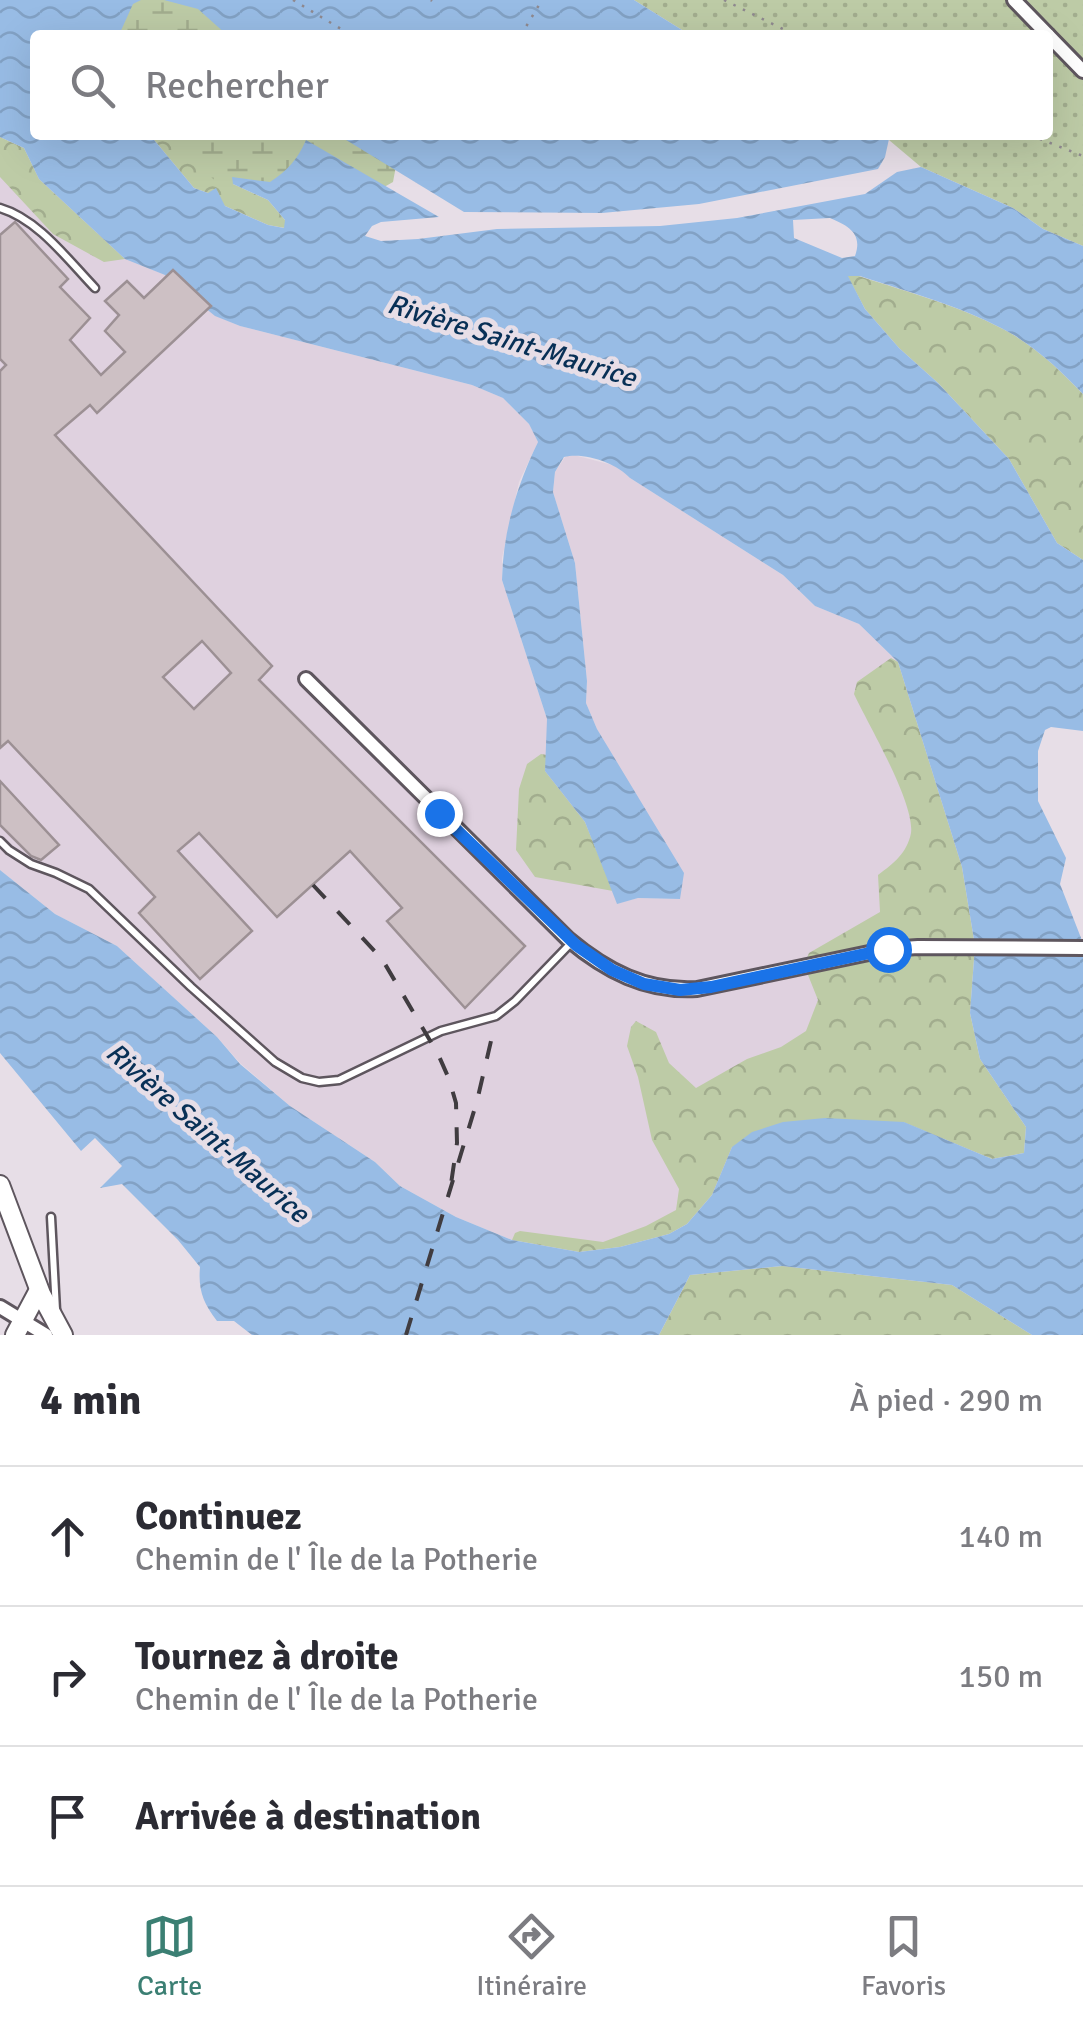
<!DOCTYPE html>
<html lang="fr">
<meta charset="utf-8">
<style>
:root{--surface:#fff;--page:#f2f2f3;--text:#2b2b33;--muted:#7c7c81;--line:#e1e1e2;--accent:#3b7f73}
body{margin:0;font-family:Signika,sans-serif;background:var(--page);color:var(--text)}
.stop{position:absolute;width:30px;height:30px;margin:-22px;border:8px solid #1a73e8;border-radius:50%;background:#fff}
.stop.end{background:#1a73e8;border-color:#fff;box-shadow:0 2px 10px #0008}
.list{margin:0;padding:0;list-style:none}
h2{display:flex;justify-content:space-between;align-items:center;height:130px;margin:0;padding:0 40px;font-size:42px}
h2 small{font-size:32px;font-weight:400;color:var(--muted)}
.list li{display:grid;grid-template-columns:65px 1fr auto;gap:30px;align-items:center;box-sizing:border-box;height:140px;padding:0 40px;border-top:2px solid var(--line)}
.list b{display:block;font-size:38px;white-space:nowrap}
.list p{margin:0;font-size:32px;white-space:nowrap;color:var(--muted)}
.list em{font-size:32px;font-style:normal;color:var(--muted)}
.icon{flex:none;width:55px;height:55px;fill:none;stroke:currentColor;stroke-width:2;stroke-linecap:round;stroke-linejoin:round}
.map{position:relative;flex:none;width:1083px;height:1335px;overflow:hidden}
.search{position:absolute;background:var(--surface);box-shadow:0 10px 40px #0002;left:30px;right:30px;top:30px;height:110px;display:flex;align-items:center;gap:25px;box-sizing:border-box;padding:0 35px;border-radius:10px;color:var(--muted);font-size:38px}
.sheet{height:550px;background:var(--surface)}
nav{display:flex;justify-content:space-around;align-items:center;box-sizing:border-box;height:140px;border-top:2px solid var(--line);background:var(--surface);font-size:28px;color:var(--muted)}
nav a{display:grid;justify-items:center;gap:5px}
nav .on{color:var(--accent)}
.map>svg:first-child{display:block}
.built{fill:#dfd1df}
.forest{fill:url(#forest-crowns)}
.wetland{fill:url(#wetland-marsh)}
.park{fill:url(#park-dots)}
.water{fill:url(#water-waves);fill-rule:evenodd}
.building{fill:#cdc0c4;stroke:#9c9094;stroke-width:2.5;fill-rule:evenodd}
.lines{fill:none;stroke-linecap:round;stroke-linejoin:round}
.service-casing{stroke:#5e565e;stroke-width:11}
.minor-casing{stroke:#5e565e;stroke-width:18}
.tertiary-casing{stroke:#5e565e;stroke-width:22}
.path{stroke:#8f898f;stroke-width:2.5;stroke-dasharray:2.5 8;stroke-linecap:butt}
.service{stroke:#fff;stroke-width:6}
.minor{stroke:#fff;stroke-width:12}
.tertiary{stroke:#fff;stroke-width:18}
.rail{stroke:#403c40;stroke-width:4;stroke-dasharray:18 18;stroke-linecap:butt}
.route{stroke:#1a73e8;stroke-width:12}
.labels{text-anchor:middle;stroke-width:10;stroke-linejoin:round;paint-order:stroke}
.water-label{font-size:28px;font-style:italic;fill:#083056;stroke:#e7dee7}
</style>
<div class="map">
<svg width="1083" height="1335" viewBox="0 0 1083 1335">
<defs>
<pattern id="forest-crowns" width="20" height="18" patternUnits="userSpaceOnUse" patternTransform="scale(2.5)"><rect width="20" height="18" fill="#bdcba6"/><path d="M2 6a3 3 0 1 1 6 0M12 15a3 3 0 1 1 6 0" fill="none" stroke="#a2ad8e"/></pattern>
<pattern id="wetland-marsh" width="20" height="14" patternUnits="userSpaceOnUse" patternTransform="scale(2.5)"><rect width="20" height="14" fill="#bdcba6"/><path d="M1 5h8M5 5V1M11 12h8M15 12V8" fill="none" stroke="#a2ad8e"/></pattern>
<pattern id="park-dots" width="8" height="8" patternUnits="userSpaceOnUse" patternTransform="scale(2.5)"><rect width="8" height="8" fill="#bdcba6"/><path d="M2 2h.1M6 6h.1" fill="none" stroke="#a2ad8e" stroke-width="1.8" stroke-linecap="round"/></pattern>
<pattern id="water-waves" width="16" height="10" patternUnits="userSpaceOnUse" patternTransform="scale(2.5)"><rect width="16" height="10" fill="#98bce5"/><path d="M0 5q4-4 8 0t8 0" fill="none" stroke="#82a1c4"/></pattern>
</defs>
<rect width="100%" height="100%" fill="#e7dee7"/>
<path class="built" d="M0 137 125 258 165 275 216 316 240 326 472 385 503 398 529 424 538 442 519 482 502 558V580L547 719V755L585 822 618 903 638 898 680 899 597 729 586 703 587 681 575 563 553 492 555 472 565 457 574 455 620 467 630 478 783 575 815 606 859 624 898 662 962 867 712 1195 620 1247 512 1240 456 1217 400 1186 375 1162 290 1106 240 1063 217 1037 117 946 55 914 0 870Z"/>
<g class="forest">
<path d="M150 135H308L270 182 233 178V184L268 200 285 220V228L268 225 225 206 208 193 194 188Z"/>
<path d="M0 137 24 148 39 179 125 259 104 262 53 234 0 177Z"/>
<path d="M847 275 859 276C910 293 965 307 1012 334 1039 350 1062 372 1083 394V560L1057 543 1009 459 938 383 899 348 865 309Z"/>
<path d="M891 658 898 662 962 867 975 946 970 1013 980 1059 1026 1127 1024 1153 992 1159 903 1122 732 1147 712 1195 687 1224 669 1234 620 1247 579 1252 512 1240 515 1233 520 1231 603 1242 646 1226 676 1210 679 1189 652 1140 638 1077 627 1046 631 1027 636 1021 656 1032 669 1063 696 1088 747 1059 781 1047 806 1031 818 1000 804 965 809 953 880 912 878 875C894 863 907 853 911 833 915 803 868 724 854 694L857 682Z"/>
<path d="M541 754 547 755 545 771 585 822 613 891 535 877 516 850 519 789 527 764Z"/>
<path d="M782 1266 952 1285 1032 1335H659L690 1275Z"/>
</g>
<g class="wetland">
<path d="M31 0H183L267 35H57Z"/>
<path d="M161 135H392L400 144 393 182 363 199 316 198 243 177 218 183Z"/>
</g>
<path class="park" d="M634 0H1083V246L1043 229 1013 208 921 167 883 135H1048V35H690Z"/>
<g class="water">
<path d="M0 0H141L133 4 119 35H35V135H150L194 188 208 193 216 188 225 206 268 225 284 228 285 220 268 200 233 184 232 177 270 182C287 171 298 159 306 140L439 217 381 222 372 226 365 236 381 241 418 239 497 229 660 226 737 218 865 194 897 172 921 167 1013 208 1043 229 1083 246V394C1062 372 1039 350 1012 334 965 307 911 293 860 276H848L865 309 899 348 938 383 1009 459 1057 543 1083 560V731L1051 727 1045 730 1038 751V801L1066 858 1060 884 1083 943V1335H1032L952 1285 782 1266 690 1275 659 1335H252L234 1321H217C203 1303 198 1290 200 1267L178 1240 122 1184 100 1188 122 1166 95 1138 81 1151 0 1053V870L55 914 117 946 217 1037 240 1064 290 1106 375 1162 400 1186 456 1217 512 1240 579 1252 620 1247 669 1234 687 1224 712 1195 732 1147 752 1132 783 1122 825 1118 904 1122 992 1159 1024 1153 1026 1127 980 1059 970 1013 975 946 962 867 898 662 859 624 815 606 783 575 630 478C616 463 585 452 564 457L555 472 553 492 575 563 587 681 586 703 597 729 684 873 680 899 638 898 617 904 585 822 545 771 547 719 502 580C503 531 517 485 538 442L529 424 503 398 472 385 240 326 215 316 165 275 125 259 39 179 24 148 0 137ZM830 218C849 226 863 234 855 256L842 258 794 238 793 220Z"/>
<path d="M164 0H634L690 35H227L198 9Z"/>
<path d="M338 135H883L889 139 885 157 878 169 699 204 602 213 464 212Z"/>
</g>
<g class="building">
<path d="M15 222 68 279 60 287 90 318 70 340 101 375 125 352 105 331 119 315 105 301 127 281 144 298 173 270 211 306 97 413 90 405 55 435 272 666 259 680 525 946 465 1008 387 921 402 908 350 851 277 917 199 833 178 851 252 931 200 979 139 913 155 897 8 741 0 748V371L6 365 0 359V235ZM202 641 231 673 194 709 163 677Z"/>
<path d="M0 781 59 845 41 860 31 856 0 825Z"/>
</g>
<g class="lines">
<g class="service-casing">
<g id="service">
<path d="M0 208C38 219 68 260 95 288"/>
<path d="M0 841 9 850 31 864 56 873 89 889 191 987 275 1062 302 1078 319 1082 339 1080 441 1031 496 1016 515 1001 571 943"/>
<path d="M51 1217 56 1310"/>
</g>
</g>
<g class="minor-casing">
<g id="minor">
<path d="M1014 0 1048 35"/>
<path d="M1048 35 1083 71"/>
<path d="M306 679 568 939C606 971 646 992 697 989L888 949 918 947 1083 948"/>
<path d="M0 1307 46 1335"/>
</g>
</g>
<g class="tertiary-casing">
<g id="tertiary">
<path d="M0 1185 41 1294 63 1335"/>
<path d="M15 1335 39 1290"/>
</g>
</g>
<g class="path">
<path d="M293 0 351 35"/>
<path d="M431 0 432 1"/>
<path d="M724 0 795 35"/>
<path d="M521 35 542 0"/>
<path d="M1030 135 1083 156"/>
</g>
<use href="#service" class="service"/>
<use href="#minor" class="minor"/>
<use href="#tertiary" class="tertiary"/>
<g class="rail">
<path d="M313 885 382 959 438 1054 449 1079 456 1103 457 1143 451 1184"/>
<path d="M406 1335 477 1101 491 1041"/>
</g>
</g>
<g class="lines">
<path class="route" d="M439 813 576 945 612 970 644 984 680 990 711 987 888 949"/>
</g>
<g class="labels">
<g class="water-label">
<text transform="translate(512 340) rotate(17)" y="10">Rivière Saint-Maurice</text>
<text transform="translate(208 1132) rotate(41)" y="10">Rivière Saint-Maurice</text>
</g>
</g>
</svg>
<div class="stop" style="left:888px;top:949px"></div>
<div class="stop end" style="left:439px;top:813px"></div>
<div class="search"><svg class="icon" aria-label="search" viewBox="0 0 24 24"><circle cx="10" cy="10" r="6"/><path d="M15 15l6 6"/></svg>Rechercher</div>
</div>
<section class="sheet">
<h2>4 min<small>À pied · 290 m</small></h2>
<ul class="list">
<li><svg class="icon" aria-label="ahead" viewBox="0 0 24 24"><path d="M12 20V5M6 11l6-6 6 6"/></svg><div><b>Continuez</b><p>Chemin de l' Île de la Potherie</p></div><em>140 m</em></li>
<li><svg class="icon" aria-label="right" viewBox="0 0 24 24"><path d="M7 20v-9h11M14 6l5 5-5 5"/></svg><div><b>Tournez à droite</b><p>Chemin de l' Île de la Potherie</p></div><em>150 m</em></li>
<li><svg class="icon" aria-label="arrive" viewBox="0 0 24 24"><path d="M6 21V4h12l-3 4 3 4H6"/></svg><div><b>Arrivée à destination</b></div></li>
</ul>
</section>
<nav>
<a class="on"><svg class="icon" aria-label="map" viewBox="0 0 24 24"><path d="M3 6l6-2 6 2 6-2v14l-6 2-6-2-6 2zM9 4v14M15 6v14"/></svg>Carte</a>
<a><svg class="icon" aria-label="directions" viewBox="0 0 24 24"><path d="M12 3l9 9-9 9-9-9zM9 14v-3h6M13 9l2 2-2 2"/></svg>Itinéraire</a>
<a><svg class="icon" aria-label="saved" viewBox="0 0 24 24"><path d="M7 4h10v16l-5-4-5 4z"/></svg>Favoris</a>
</nav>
